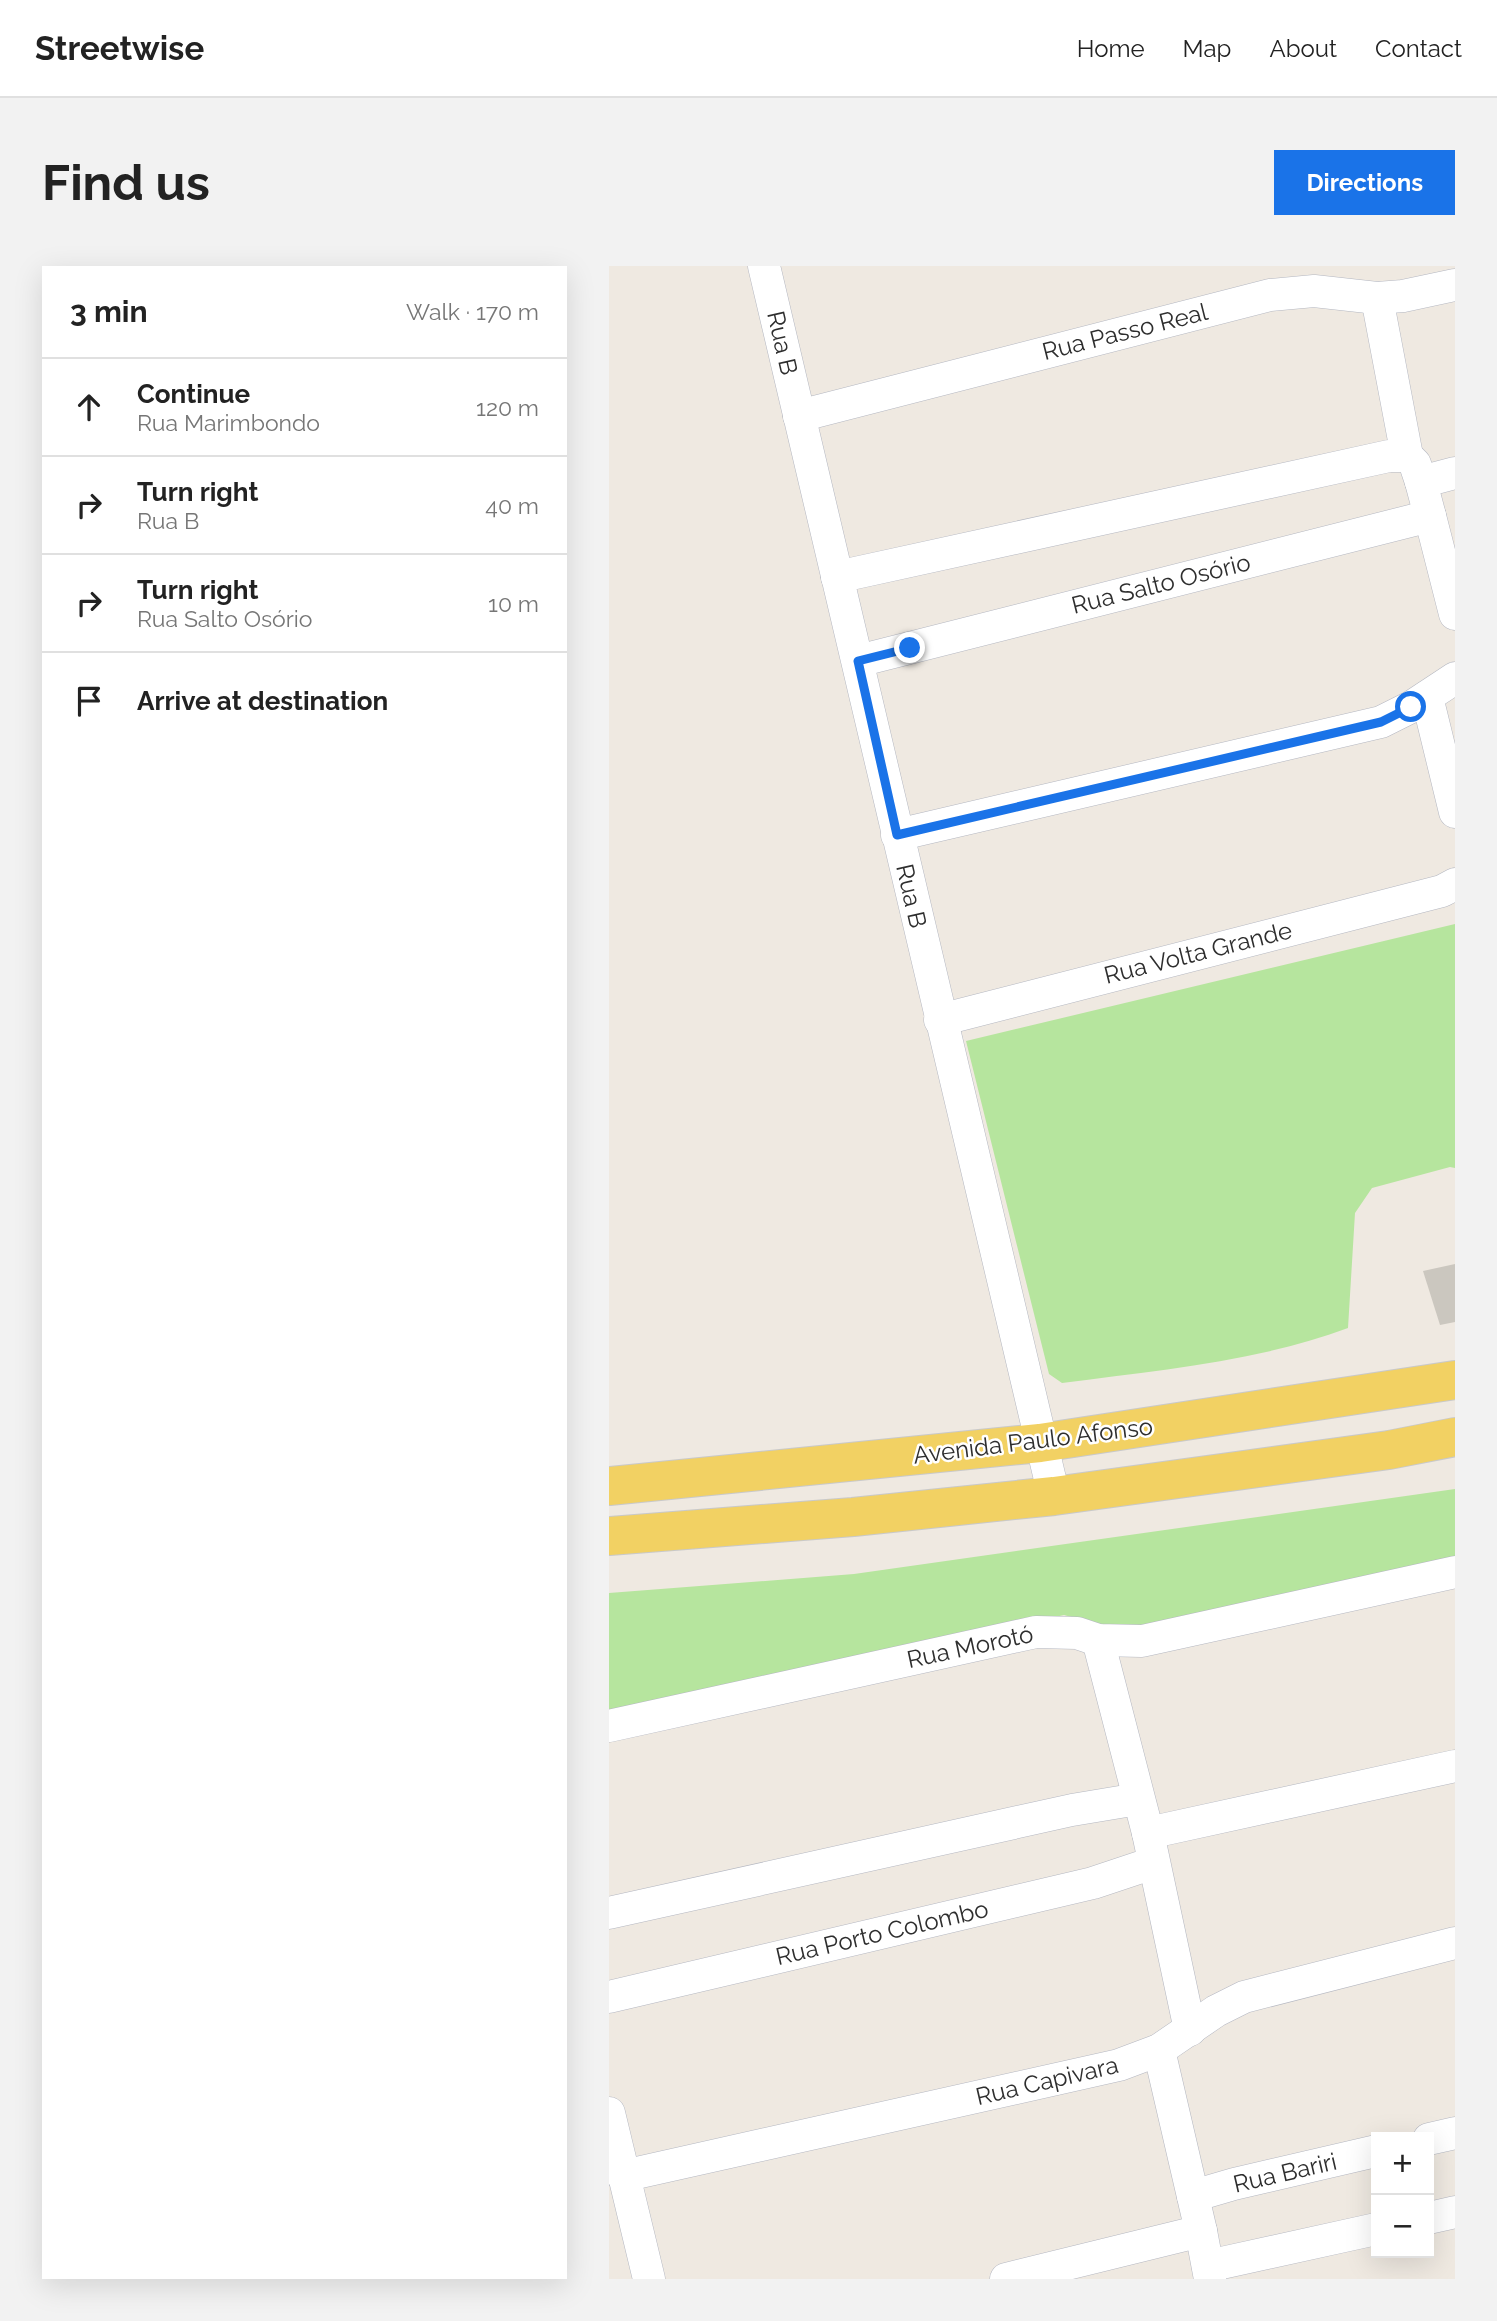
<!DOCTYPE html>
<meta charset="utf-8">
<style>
:root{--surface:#fff;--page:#f2f2f2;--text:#222;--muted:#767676;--line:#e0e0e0;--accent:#1a73e8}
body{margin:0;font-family:Raleway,sans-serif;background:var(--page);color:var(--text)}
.controls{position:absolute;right:21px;bottom:21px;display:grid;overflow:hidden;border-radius:0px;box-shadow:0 7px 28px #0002}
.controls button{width:63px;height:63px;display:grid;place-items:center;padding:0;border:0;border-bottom:2px solid var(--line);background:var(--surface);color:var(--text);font:35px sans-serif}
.stop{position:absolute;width:21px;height:21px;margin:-16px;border:5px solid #1a73e8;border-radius:50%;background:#fff}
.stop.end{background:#1a73e8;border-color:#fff;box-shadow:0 2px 7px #0008}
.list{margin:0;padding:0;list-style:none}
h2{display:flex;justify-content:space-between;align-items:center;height:91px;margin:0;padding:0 28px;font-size:30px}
h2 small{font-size:23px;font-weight:400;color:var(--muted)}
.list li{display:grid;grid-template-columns:46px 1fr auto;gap:21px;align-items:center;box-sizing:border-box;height:98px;padding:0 28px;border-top:2px solid var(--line)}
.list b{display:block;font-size:26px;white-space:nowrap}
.list p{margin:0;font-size:23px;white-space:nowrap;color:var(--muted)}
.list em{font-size:23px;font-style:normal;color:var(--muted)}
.icon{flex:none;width:38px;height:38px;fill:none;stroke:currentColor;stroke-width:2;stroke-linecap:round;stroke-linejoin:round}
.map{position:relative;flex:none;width:846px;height:2013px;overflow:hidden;border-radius:0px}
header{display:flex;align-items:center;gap:42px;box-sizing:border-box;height:98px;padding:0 35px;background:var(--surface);border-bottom:2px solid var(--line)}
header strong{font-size:33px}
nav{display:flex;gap:38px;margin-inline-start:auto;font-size:24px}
.intro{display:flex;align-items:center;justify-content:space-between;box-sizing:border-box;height:168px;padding:0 42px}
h1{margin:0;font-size:49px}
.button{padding:18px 32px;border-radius:0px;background:var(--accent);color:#fff;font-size:24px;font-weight:700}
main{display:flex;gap:42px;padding:0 42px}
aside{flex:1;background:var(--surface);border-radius:0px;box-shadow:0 7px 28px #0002}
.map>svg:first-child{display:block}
.green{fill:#b6e59e}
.building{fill:#cbc7bf}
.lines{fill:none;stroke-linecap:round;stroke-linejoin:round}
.street-casing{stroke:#b4b7c1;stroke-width:33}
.primary-casing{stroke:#c9c9c9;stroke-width:40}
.street{stroke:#fff;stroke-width:32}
.primary{stroke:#f2d163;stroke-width:38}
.route{stroke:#1a73e8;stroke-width:9}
.labels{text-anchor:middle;stroke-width:5;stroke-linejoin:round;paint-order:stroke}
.street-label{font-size:24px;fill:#2e2e2e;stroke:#fff}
</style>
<header>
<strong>Streetwise</strong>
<nav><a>Home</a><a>Map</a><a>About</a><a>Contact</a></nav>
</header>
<div class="intro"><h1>Find us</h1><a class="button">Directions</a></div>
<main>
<aside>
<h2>3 min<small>Walk · 170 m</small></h2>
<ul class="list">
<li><svg class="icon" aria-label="ahead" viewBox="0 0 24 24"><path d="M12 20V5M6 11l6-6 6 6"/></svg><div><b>Continue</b><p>Rua Marimbondo</p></div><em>120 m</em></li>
<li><svg class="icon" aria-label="right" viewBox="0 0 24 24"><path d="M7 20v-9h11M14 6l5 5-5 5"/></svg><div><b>Turn right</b><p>Rua B</p></div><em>40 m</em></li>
<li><svg class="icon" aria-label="right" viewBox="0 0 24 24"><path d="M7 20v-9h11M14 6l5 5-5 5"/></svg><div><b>Turn right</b><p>Rua Salto Osório</p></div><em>10 m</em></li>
<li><svg class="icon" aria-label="arrive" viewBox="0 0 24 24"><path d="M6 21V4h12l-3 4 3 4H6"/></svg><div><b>Arrive at destination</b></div></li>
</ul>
</aside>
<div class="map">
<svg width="846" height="2013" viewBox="0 0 846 2013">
<rect width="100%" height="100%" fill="#efe9e1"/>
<g class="green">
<path d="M846 658V902L841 901 763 922 746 947 739 1062C648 1096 549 1104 453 1117L440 1108 357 775Z"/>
<path d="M846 1223V1295L519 1374 487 1358 455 1349 0 1453V1327L245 1308Z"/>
</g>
<path class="building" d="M846 998V1056L831 1059 814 1005Z"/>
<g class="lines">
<g class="street-casing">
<g id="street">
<path d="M155 0 445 1230"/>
<path d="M768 32 798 190"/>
<path d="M190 150 661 29 705 25 768 32 794 30 846 19"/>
<path d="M821 250 846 348"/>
<path d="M228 311 780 190H798L806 198 812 216"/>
<path d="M249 395 821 250 812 216 846 207"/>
<path d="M818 431 846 546"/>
<path d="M288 569 772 456 802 441 846 412"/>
<path d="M331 754 833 625 846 618"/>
<path d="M489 1374 539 1567 581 1764"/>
<path d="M0 1460 427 1366 468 1367 489 1374 533 1375 846 1306"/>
<path d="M539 1567 846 1500"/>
<path d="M0 1647 463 1544 529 1533"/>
<path d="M0 1731 484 1617 544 1597"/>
<path d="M550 1784 592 1965 601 2013"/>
<path d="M0 1847 40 2013"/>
<path d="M820 1873 846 1867"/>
<path d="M14 1910 510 1799 550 1784 607 1745 635 1731 846 1677"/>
<path d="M584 1930 625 1918 767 1885"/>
<path d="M820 1952 846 1946"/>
<path d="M599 2000 767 1963"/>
<path d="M397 2013 592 1965"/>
</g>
</g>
<g class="primary-casing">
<g id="primary">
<path d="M0 1220 431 1177 846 1114"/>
<path d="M0 1270 244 1251 445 1230 780 1184 846 1171"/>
</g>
</g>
<use href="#street" class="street"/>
<use href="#primary" class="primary"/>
</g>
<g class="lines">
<path class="route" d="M301 382 249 395 288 569 772 456 802 441"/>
</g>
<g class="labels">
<g class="street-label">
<text transform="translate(516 66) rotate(-14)" y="8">Rua Passo Real</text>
<text transform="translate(173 77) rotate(77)" y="8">Rua B</text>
<text transform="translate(552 318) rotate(-14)" y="8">Rua Salto Osório</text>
<text transform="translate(302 630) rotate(77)" y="8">Rua B</text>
<text transform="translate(589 687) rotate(-14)" y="8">Rua Volta Grande</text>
<text transform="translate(424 1175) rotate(-7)" y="8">Avenida Paulo Afonso</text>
<text transform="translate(361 1381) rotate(-12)" y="8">Rua Morotó</text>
<text transform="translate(273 1667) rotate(-13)" y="8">Rua Porto Colombo</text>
<text transform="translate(438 1815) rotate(-13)" y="8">Rua Capivara</text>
<text transform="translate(676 1907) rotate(-13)" y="8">Rua Bariri</text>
</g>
</g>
</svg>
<div class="controls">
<button>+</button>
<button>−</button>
</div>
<div class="stop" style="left:802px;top:441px"></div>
<div class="stop end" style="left:301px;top:382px"></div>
</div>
</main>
